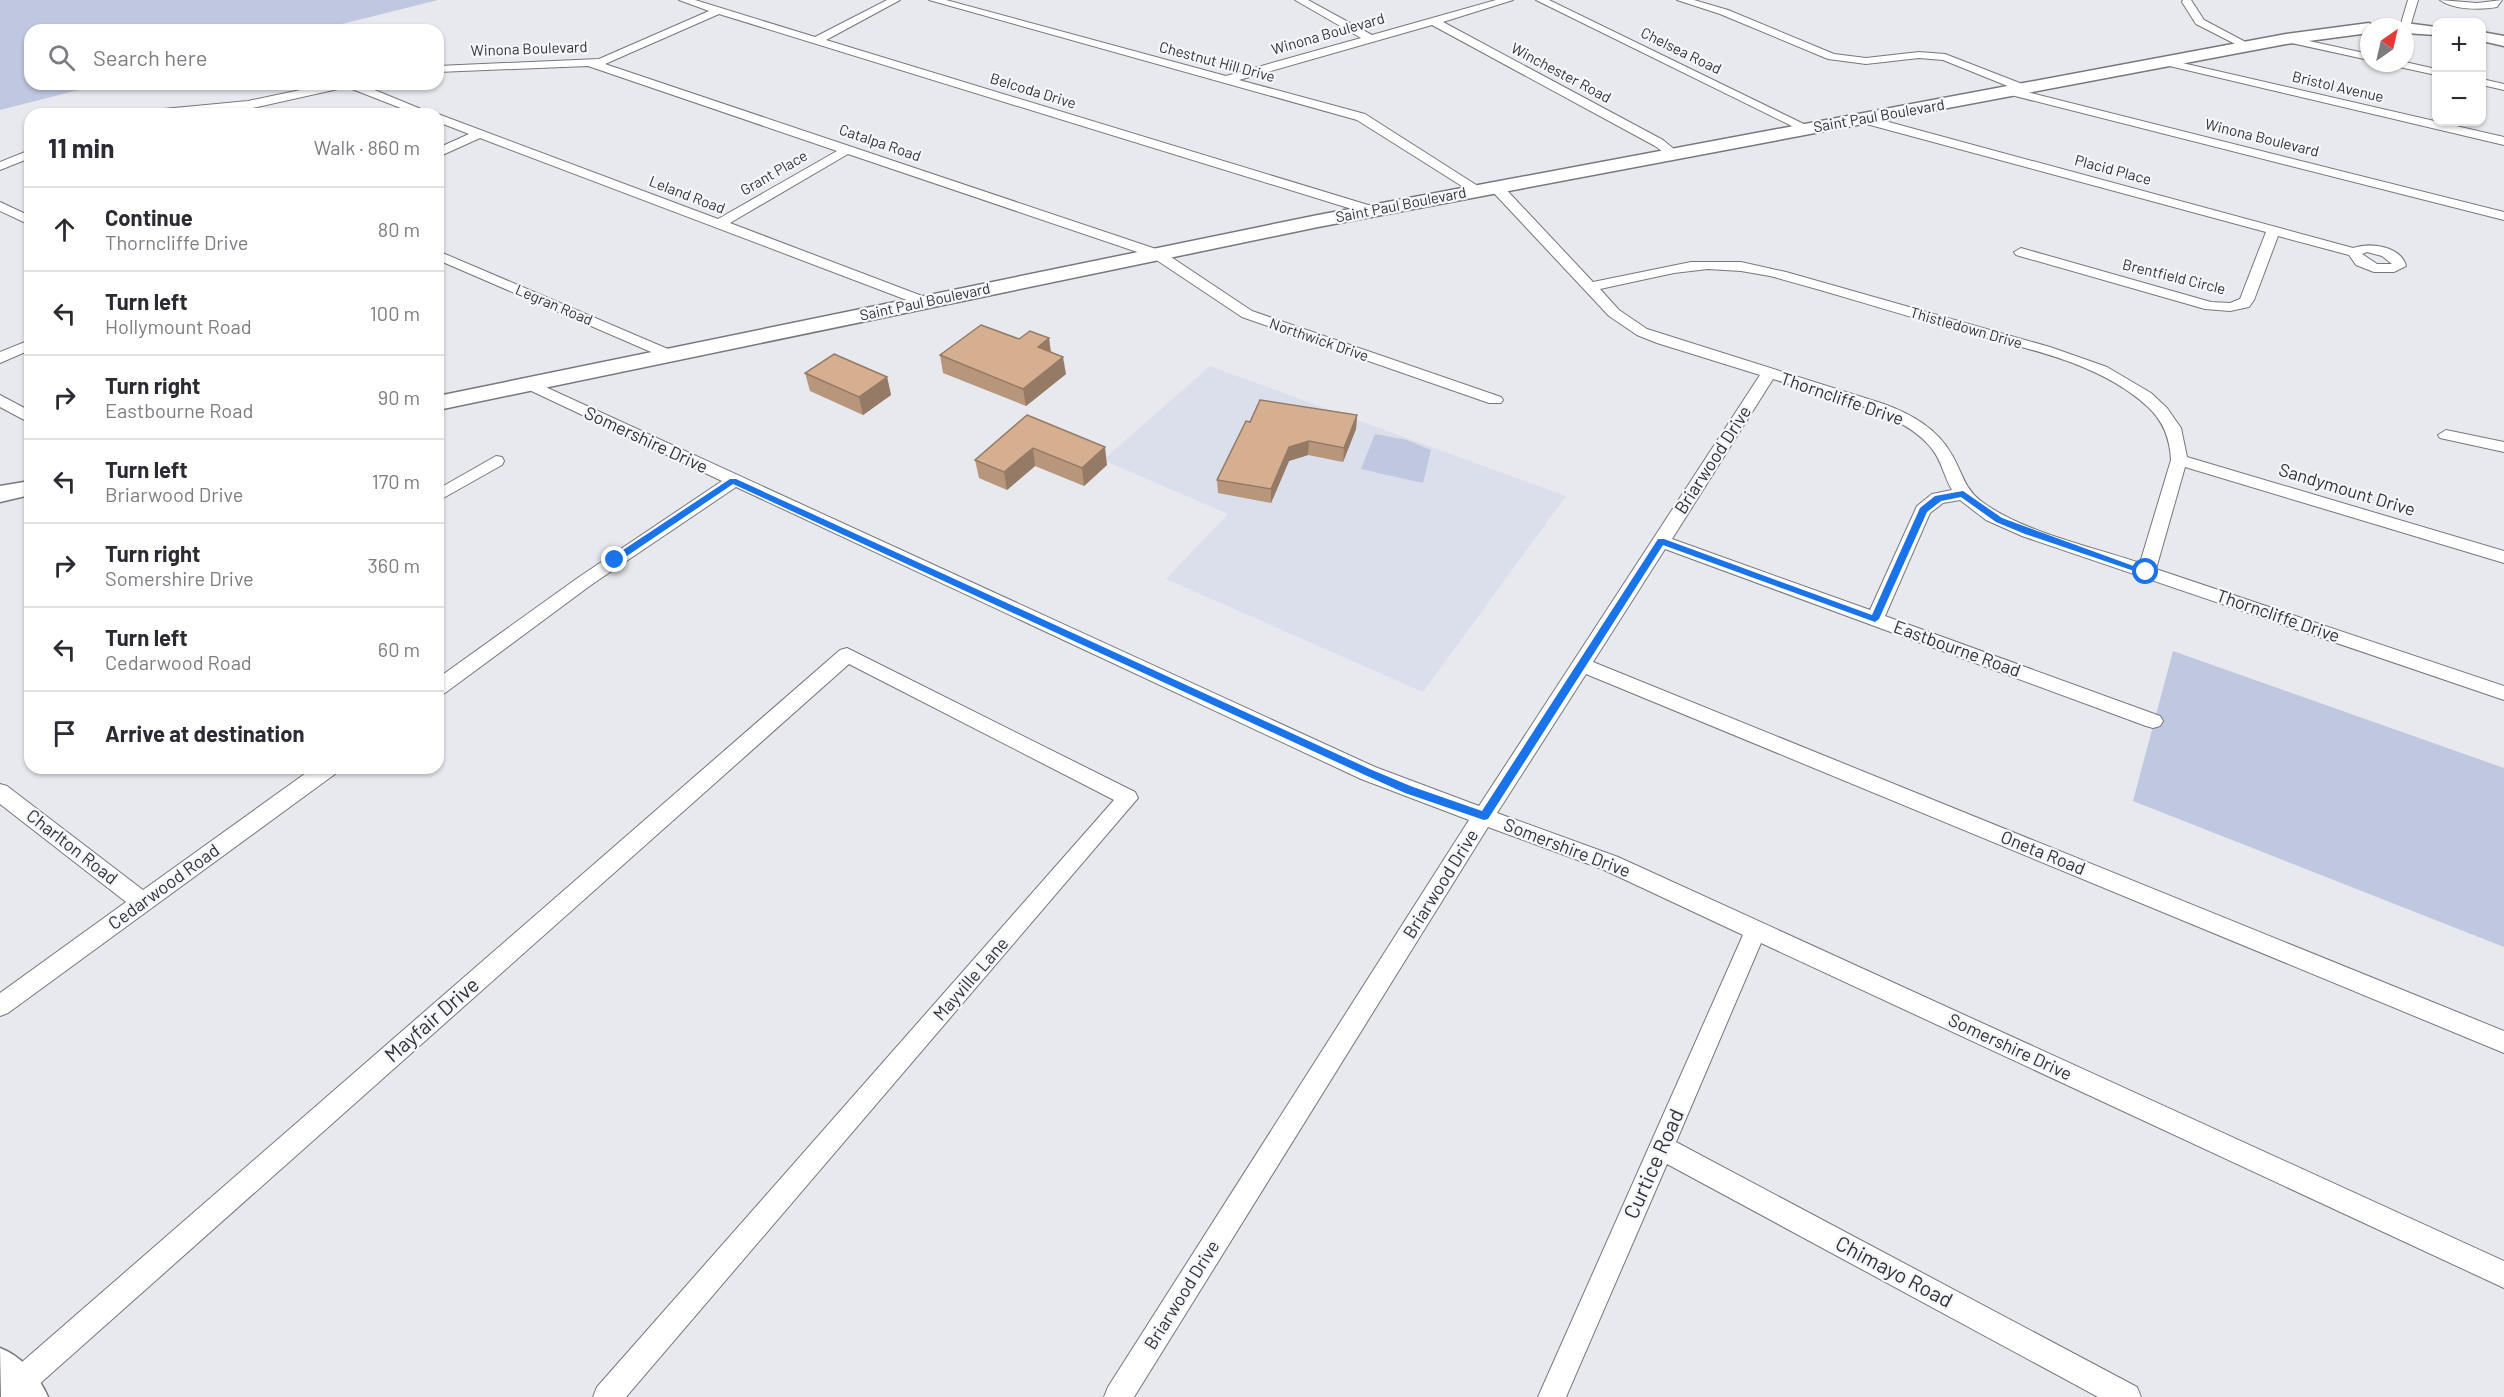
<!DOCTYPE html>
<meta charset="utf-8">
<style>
:root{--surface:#fff;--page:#f2f2f3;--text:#2b2b33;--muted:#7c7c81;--line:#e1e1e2}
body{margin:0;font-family:Barlow,sans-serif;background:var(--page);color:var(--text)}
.controls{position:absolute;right:18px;top:18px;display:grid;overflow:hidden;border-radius:12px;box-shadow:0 2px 4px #0004}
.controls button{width:54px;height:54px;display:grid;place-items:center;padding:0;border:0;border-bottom:2px solid var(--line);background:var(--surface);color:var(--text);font:30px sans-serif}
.compass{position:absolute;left:2360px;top:18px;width:54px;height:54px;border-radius:50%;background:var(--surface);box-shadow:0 2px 4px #0004;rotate:34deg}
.stop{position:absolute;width:18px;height:18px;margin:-14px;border:4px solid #1a73e8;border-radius:50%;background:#fff}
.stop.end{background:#1a73e8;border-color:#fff;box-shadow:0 2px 6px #0008}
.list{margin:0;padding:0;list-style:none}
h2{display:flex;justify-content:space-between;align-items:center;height:78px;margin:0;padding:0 24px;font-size:26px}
h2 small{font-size:20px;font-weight:400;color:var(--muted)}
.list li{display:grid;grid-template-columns:39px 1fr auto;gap:18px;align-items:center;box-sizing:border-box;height:84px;padding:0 24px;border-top:2px solid var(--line)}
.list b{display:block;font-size:22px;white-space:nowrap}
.list p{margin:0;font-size:20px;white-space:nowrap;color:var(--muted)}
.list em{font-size:20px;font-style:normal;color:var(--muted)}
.icon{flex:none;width:33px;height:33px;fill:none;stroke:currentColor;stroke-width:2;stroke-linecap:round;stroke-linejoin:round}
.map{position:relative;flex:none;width:2504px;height:1397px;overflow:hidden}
.search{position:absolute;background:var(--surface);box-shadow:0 2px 4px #0004;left:24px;top:24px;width:420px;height:66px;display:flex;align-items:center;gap:15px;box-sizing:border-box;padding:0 21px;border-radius:18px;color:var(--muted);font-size:22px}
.panel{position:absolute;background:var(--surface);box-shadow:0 2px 4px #0004;left:24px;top:108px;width:420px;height:666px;border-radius:18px}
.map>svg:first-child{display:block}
.built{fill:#dbdfeb}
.green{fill:#bfc7e1}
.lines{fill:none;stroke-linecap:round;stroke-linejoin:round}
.street-casing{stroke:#76777c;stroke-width:2}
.secondary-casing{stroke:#76777c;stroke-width:3}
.street{fill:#fff;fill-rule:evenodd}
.secondary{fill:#fff;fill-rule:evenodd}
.wall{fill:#b7967c}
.shaded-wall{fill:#957a65}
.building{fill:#d5af90;stroke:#957a65;stroke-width:1.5}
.route{fill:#1a73e8}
.labels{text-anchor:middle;stroke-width:4.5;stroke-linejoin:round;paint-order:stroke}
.far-street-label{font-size:15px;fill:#313234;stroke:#f4f6fb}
.street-label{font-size:18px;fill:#313234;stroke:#f4f6fb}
.near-street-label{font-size:21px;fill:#313234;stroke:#f4f6fb}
</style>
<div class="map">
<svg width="2504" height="1397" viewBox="0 0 2504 1397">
<rect width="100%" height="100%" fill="#e7e9ee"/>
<path class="built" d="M1210 366 1566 496 1423 692 1166 579 1228 514 1103 460Z"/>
<g class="green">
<path d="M0 0H438L318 30H30V84H102L0 110Z"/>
<path d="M1375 434 1407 440 1431 450 1423 483 1361 469Z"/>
<path d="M2173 651 2504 768V947L2133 801Z"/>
</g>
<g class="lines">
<g class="street-casing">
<g id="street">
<path d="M679 0H695L815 37 887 0H900L826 40 1378 208 1380 211 1378 214H1368L719 14 605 64 1162 251 1252 311 1501 397 1503 400 1501 403H1489L1242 317 1152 257 848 154 730 223 930 299 932 302 930 305H920L480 138 438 157V148L469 134 438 122V114L718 219 837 151 588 66 438 72V66L599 59 709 11Z"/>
<path d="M929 0H946L1226 76 1361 38 1295 0H1308L1372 35 1496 0H1513L1443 22 1663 140 1680 154 1678 157H1670L1655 146 1432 25 1239 80 1365 114 1481 188 1482 191 1481 194 1476 195 1357 120Z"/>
<path d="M1536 0H1549L1814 129 1808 133 1804 132Z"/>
<path d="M1677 0H1694L1728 10 1834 54 1866 58 1919 52 1945 54 2030 87 2032 89 2027 92 2504 212V220L2007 94V90L2020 91 1943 60 1919 58 1866 64 1828 59 1720 14Z"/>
<path d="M2183 0H2191L2204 20 2255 47 2253 49H2245L2196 24 2182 2Z"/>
<path d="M2408 0H2418L2410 27 2405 30V27H2400Z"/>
<path d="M2440 0 2477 3 2502 0 2497 7C2481 10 2453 10 2440 0Z"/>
<path d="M2286 36 2369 54V60L2282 41 2280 39Z"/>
<path d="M2165 59 2504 137V145L2161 64 2159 62Z"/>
<path d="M2405 62 2436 69V75L2390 65 2388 63Z"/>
<path d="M2482 79 2504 84V90L2482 85Z"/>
<path d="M329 84H360L433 114H416L347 87 248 109 191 114H147L153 110 248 101Z"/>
<path d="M1863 115 2353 248C2370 242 2401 246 2406 266L2394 272H2374L2356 265 2349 255 2278 236 2254 300 2249 307 2230 311 2205 309 2016 255 2014 252 2021 248 2211 302 2230 303 2240 299 2266 232 1859 122 1857 119ZM2367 252 2382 256 2392 264H2377L2362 254Z"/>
<path d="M30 150V158L0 170V162Z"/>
<path d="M1496 183 1501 184 1593 282 1691 262H1741L1786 272 2050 347 2107 367 2151 393 2167 408 2181 428 2187 457 2504 551V563L2185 467 2156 569 2504 686V700L2022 536 1986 520 1960 500 1943 503 1930 513 1885 616 2160 716 2163 721 2160 726 2153 728 2146 726 1665 549 1593 662 2504 1031V1053L1586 674 1497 813 1618 857 2504 1261V1288L1761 943 1676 1142 2137 1387 2141 1397H2098L1667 1164 1566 1397H1538L1743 935 1602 869 1488 827 1134 1397H1104L1108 1387 1469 820 1361 779 736 487 591 585 445 693 438 695V678L579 577 722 481 523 387 520 384 523 381 528 379 1375 767 1479 806 1760 375 1657 343 1637 335 1609 316 1491 190 1490 187ZM1708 269 1741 271 1770 276C1830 292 1890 311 1950 328 2016 347 2096 359 2148 407 2164 422 2170 439 2171 460L2140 563C2092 547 2020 531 1981 501 1964 488 1962 472 1952 455 1937 428 1911 414 1884 404L1647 329 1619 310 1600 289 1674 273ZM1773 379C1818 394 1903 410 1932 449 1942 461 1944 477 1952 490L1932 494 1917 506 1870 610 1672 539Z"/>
<path d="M0 202 30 216V225L0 211Z"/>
<path d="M438 251 675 352 678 355 675 358H665L438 260Z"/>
<path d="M30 340V350L0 363V352Z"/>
<path d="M0 395 30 411V423L0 407Z"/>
<path d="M2446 430 2504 442V452L2440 438 2438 435Z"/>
<path d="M496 456 502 457 504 461 502 465 438 501V489Z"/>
<path d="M847 648 1135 792 1138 798 626 1397H593L597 1387 1114 800 849 664 27 1395 22 1397 7 1395 3 1385 7 1375 840 650Z"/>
<path d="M313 768H338L335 774 8 1013 0 1016V993L126 902 0 804V784L7 786 143 890Z"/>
</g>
</g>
<g class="secondary-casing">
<g id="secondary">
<path d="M2369 23 2376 27H2369V33L2286 44 1318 227 438 410V396L1318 215 2286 34Z"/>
<path d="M2405 23 2436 27V35L2405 33V27H2398Z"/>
<path d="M2482 32 2504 36V46L2482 41Z"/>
<path d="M30 481V495L0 502V486Z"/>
<path d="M0 1348C21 1356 39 1376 48 1397H1Z"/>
</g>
</g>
<use href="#street" class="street"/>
<use href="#secondary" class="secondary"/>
</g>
<g class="wall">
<path d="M1049 338 1051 352 1066 374 1026 406 943 373 940 355 1019 339Z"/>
<path d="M805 373 887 377 891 395 863 415 810 391Z"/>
<path d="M1027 415 1107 465 1084 486 1035 466 1007 490 979 478 975 460Z"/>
<path d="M1357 415 1356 429 1343 462 1308 455 1289 461 1271 503 1218 493 1217 480 1250 422Z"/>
</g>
<g class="shaded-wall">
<path d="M1049 338 1051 356 1038 347Z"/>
<path d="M1063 357 1066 374 1026 406 1023 389Z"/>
<path d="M887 377 891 395 863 415 859 397Z"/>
<path d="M1357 415 1356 429 1343 462 1344 448Z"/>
<path d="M1309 441 1308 455 1289 461 1271 503V489L1289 447Z"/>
<path d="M1105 447 1107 465 1084 486 1082 468Z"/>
<path d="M1033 448 1035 466 1007 490 1004 472Z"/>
</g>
<g class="building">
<path d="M981 325 1019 339 1030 331 1049 338 1038 347 1063 357 1023 389 940 355Z"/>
<path d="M834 354 887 377 859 397 805 373Z"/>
<path d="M1260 400 1357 415 1344 448 1309 441 1289 447 1271 489 1217 480 1246 421 1250 422Z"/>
<path d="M1027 415 1105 447 1082 468 1033 448 1004 472 975 460Z"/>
</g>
<path class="route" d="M730 479H736L1372 770 1413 787 1482 811 1658 539H1664L1872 615 1920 508 1935 496 1963 491 2002 518 2150 572 2143 574 2025 534 1996 522 1961 497 1941 501 1927 512 1879 619 1875 622 1663 545 1488 819 1484 820 1405 793 1365 775 733 484 618 562H611V558Z"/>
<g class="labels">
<g class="far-street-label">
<text transform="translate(1328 34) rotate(-16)" y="5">Winona Boulevard</text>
<text transform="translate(529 49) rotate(-2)" y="5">Winona Boulevard</text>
<text transform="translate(1681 51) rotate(26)" y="5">Chelsea Road</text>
<text transform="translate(1217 62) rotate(15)" y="5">Chestnut Hill Drive</text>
<text transform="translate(1561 73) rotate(28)" y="5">Winchester Road</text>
<text transform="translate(2338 87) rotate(13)" y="5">Bristol Avenue</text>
<text transform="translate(1033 91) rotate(17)" y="5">Belcoda Drive</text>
<text transform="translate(1879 116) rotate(-10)" y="5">Saint Paul Boulevard</text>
<text transform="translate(2262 138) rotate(14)" y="5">Winona Boulevard</text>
<text transform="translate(880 143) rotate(19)" y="5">Catalpa Road</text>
<text transform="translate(2113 170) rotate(15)" y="5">Placid Place</text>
<text transform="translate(774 173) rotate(-30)" y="5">Grant Place</text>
<text transform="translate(687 195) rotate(21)" y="5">Leland Road</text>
<text transform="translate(1401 205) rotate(-11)" y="5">Saint Paul Boulevard</text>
<text transform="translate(2174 277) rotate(14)" y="5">Brentfield Circle</text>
<text transform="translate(925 302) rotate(-12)" y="5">Saint Paul Boulevard</text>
<text transform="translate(554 305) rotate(23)" y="5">Legran Road</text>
<text transform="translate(1966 328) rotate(16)" y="5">Thistledown Drive</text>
<text transform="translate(1319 340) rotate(19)" y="5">Northwick Drive</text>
</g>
<g class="street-label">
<text transform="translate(1842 399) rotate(19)" y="6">Thorncliffe Drive</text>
<text transform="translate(646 440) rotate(25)" y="6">Somershire Drive</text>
<text transform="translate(1713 460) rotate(-57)" y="6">Briarwood Drive</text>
<text transform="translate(2347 490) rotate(17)" y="6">Sandymount Drive</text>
<text transform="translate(2278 616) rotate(19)" y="6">Thorncliffe Drive</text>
<text transform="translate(1957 649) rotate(20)" y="6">Eastbourne Road</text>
<text transform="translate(72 847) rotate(38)" y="6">Charlton Road</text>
<text transform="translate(1567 848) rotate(21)" y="6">Somershire Drive</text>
<text transform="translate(2043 853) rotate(22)" y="6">Oneta Road</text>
<text transform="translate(1441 884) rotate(-58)" y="6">Briarwood Drive</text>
<text transform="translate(164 887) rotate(-36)" y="6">Cedarwood Road</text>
<text transform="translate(971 979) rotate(-49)" y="6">Mayville Lane</text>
<text transform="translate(2010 1047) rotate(25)" y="6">Somershire Drive</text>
<text transform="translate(1182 1295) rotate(-58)" y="6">Briarwood Drive</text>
</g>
<g class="near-street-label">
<text transform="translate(432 1020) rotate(-41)" y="7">Mayfair Drive</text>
<text transform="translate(1654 1164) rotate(-66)" y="7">Curtice Road</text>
<text transform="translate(1894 1272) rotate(28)" y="7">Chimayo Road</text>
</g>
</g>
</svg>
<div class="controls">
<button>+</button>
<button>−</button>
</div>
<svg class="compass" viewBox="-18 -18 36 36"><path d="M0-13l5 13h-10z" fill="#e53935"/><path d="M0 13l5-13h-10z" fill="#7c7c81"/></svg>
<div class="stop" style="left:2146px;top:572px"></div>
<div class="stop end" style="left:615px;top:560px"></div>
<div class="search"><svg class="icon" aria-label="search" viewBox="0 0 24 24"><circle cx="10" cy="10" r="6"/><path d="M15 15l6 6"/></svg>Search here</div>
<section class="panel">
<h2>11 min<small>Walk · 860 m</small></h2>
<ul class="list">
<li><svg class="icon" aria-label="ahead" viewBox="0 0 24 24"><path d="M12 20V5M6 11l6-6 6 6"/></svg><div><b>Continue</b><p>Thorncliffe Drive</p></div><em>80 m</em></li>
<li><svg class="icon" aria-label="left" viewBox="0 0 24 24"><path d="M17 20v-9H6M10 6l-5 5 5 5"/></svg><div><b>Turn left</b><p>Hollymount Road</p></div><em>100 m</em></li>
<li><svg class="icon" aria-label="right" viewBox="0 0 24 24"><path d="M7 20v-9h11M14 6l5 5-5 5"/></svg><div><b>Turn right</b><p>Eastbourne Road</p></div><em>90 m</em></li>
<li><svg class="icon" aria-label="left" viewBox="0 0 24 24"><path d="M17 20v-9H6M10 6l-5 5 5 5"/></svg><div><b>Turn left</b><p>Briarwood Drive</p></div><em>170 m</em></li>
<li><svg class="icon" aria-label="right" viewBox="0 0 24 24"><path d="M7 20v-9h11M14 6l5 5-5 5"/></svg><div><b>Turn right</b><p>Somershire Drive</p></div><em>360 m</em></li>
<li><svg class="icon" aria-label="left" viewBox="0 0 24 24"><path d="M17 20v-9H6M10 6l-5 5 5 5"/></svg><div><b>Turn left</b><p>Cedarwood Road</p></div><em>60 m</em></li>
<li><svg class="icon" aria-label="arrive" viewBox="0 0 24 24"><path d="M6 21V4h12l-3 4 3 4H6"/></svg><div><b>Arrive at destination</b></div></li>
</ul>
</section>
</div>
